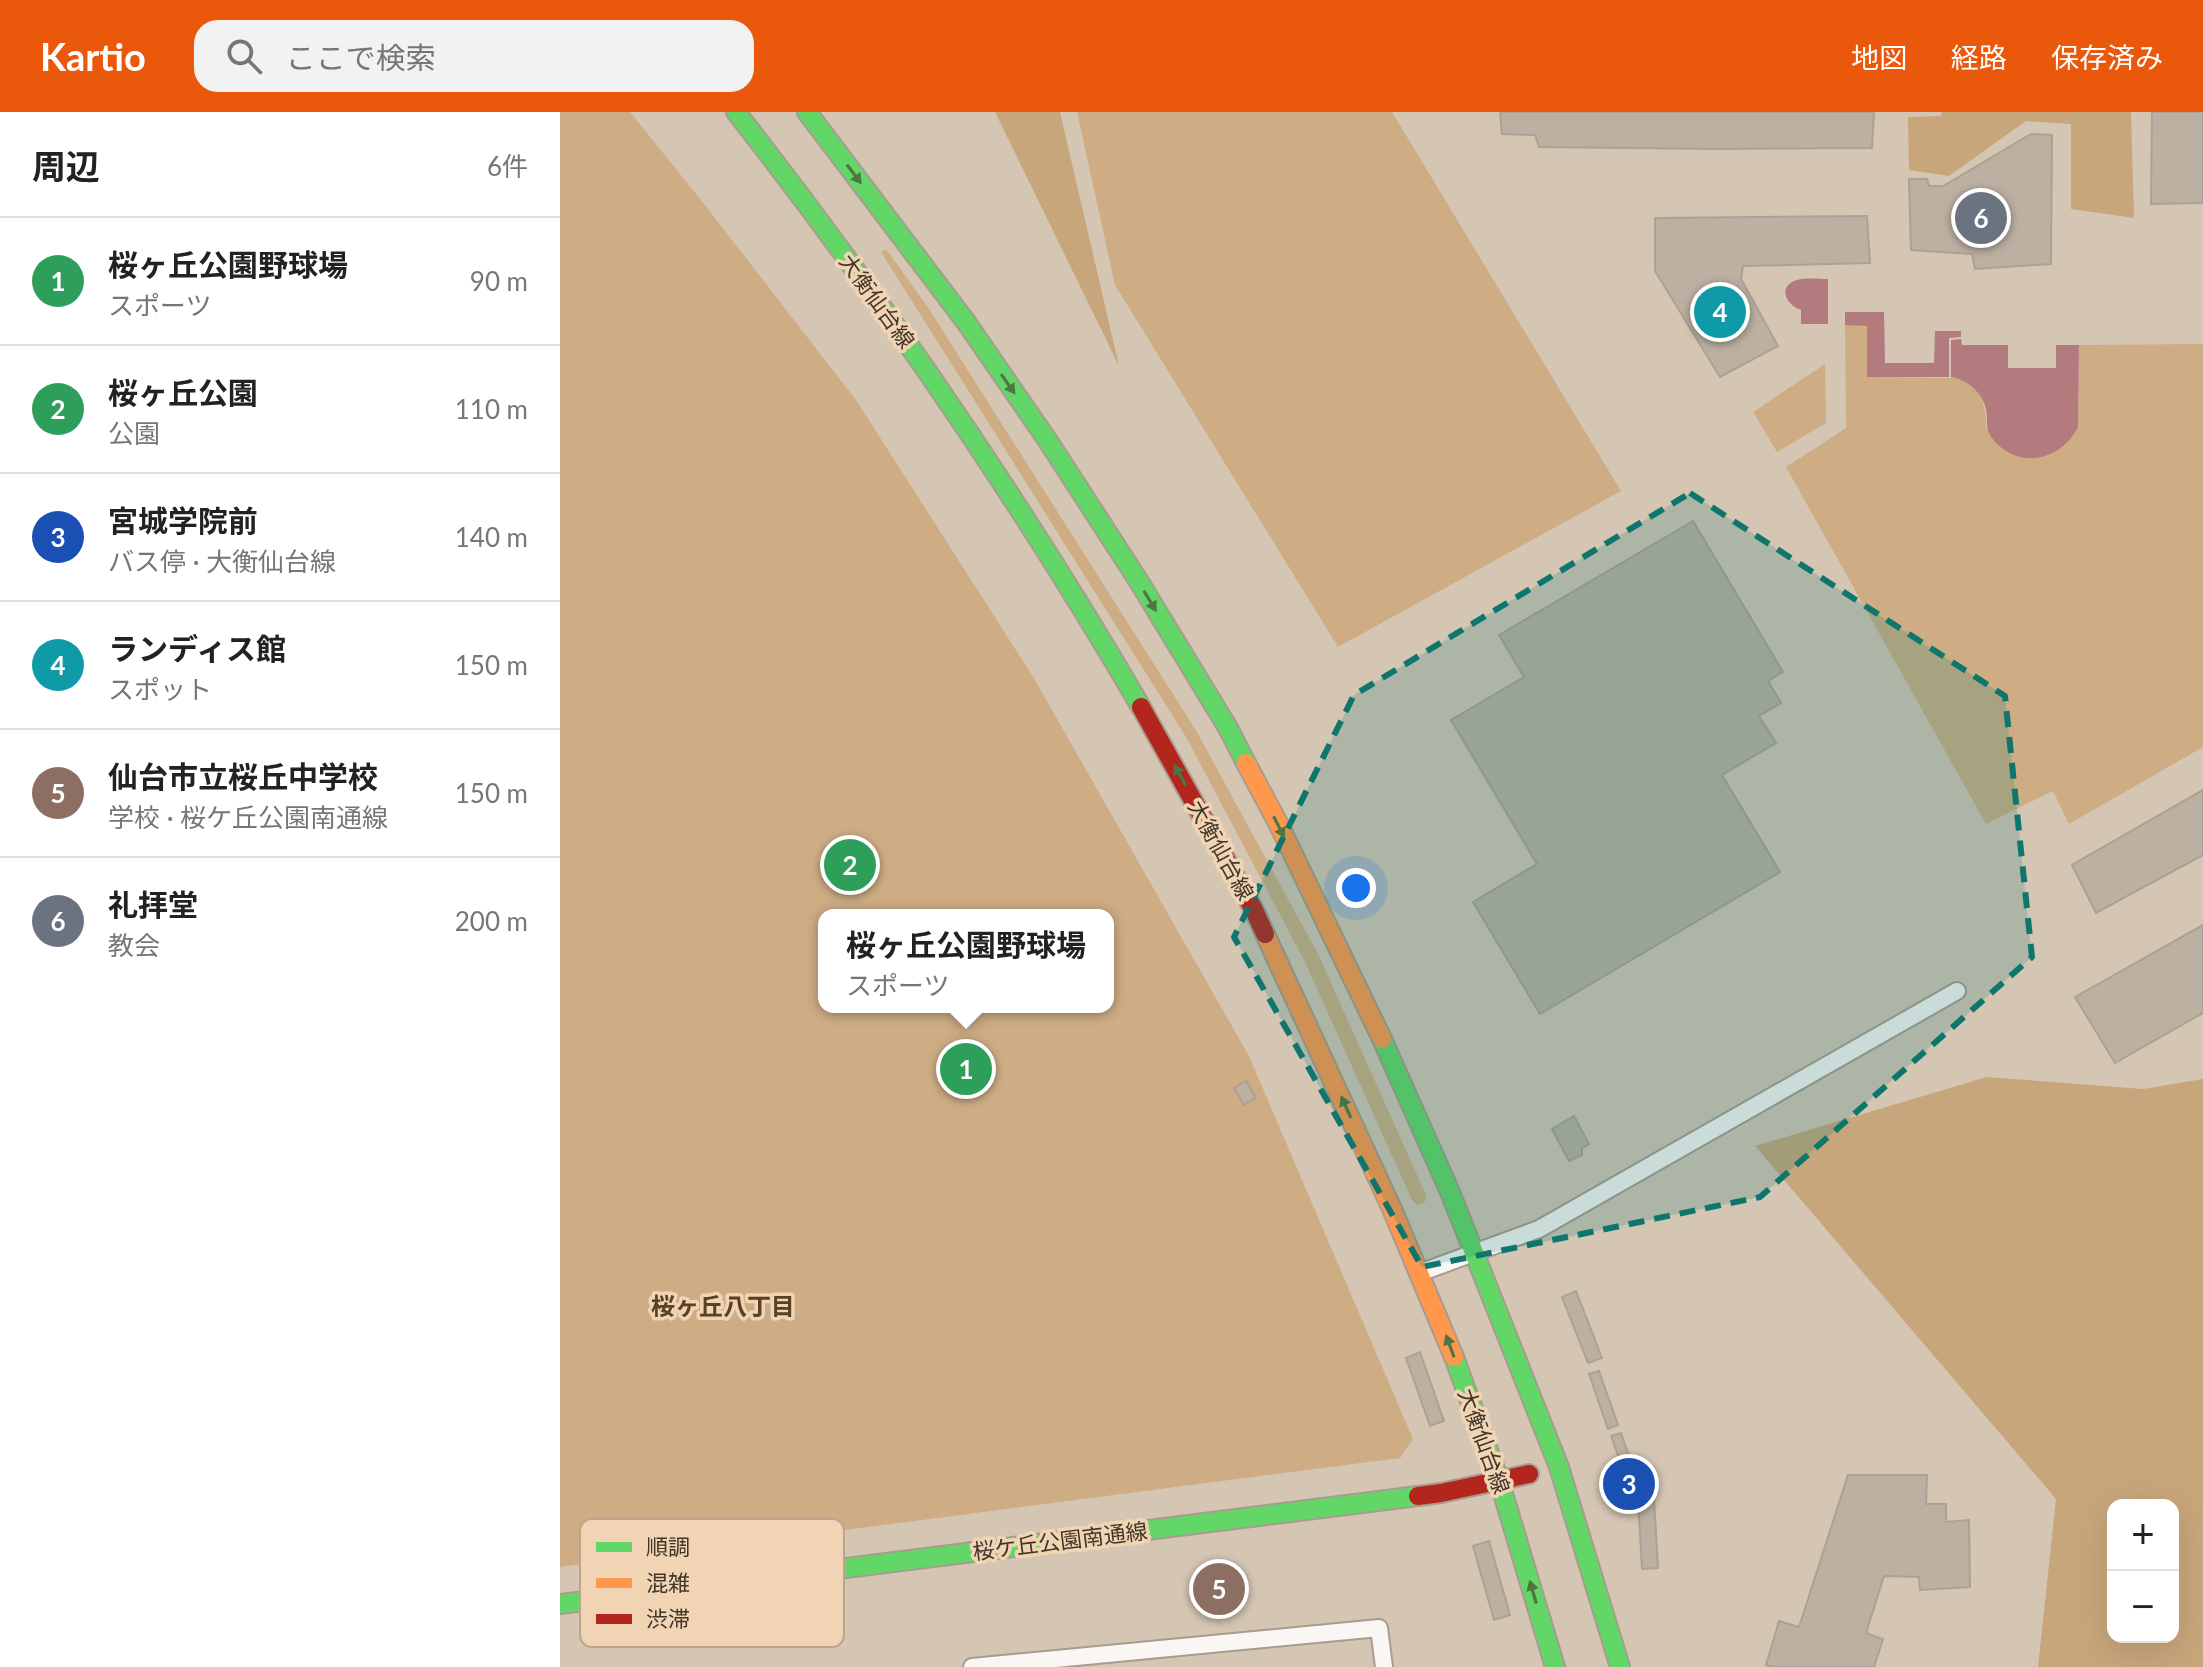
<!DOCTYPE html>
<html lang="ja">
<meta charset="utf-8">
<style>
:root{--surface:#fff;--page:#f2f2f2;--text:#222;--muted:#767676;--line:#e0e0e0;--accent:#ea580c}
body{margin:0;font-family:Lato,"Noto Sans JP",sans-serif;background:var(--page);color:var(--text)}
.controls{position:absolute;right:24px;bottom:24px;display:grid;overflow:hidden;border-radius:16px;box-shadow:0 8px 32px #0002}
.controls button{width:72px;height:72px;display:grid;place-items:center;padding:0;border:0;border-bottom:2px solid var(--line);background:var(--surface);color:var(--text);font:40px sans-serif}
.you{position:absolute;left:796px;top:776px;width:28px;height:28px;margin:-20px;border:6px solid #fff;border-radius:50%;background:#1a73e8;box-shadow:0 0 0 12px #1a73e833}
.badge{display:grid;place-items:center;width:52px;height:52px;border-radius:50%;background:var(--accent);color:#fff;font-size:26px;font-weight:700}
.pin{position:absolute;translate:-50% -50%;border:4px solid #fff;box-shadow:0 2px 8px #0006}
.popup{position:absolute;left:258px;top:797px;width:296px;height:104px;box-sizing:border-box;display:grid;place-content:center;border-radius:16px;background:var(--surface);filter:drop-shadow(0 2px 6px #0005);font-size:26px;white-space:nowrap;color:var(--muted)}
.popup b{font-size:30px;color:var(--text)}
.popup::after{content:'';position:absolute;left:50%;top:100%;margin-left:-16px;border:16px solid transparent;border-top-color:var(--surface)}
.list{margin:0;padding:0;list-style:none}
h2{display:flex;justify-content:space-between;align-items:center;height:104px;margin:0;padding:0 32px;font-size:34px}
h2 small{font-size:26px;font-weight:400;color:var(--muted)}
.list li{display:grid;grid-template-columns:52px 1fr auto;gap:24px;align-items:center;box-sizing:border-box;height:128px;padding:0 32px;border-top:2px solid var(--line)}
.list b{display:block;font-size:30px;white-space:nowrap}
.list p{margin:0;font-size:26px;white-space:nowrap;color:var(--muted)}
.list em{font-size:26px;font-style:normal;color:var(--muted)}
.icon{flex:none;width:44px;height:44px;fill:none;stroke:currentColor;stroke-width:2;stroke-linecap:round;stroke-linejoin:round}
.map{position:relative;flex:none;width:1643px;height:1555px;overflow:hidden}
header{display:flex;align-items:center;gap:48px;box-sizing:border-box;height:112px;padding:0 40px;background:var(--accent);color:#fff}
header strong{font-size:38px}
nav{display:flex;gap:44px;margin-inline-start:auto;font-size:28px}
.search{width:560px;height:72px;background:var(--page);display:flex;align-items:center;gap:20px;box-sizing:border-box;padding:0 28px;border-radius:24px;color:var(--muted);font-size:30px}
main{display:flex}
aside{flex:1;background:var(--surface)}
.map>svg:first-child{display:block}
.green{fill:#cead85;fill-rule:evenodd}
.forest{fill:#c8a67c;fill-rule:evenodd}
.water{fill:#b37b7d}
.building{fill:#bcb0a2;stroke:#aca192;stroke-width:2}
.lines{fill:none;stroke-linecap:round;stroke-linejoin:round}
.lane-casing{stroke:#a89c8e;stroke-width:20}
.fast-casing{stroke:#a89c8e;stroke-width:22}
.slow-casing{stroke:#a89c8e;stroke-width:22}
.jam-casing{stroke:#a89c8e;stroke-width:22}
.lane{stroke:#f9f6f4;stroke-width:16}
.fast{stroke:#63d668;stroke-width:18}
.slow{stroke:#ff974d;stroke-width:18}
.jam{stroke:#b3261e;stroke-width:18}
.oneway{fill:#4f7642}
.marked{fill:#0f766e;fill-opacity:0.2;stroke:#0f766e;stroke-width:6;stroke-dasharray:16 10;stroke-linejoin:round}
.labels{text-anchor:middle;stroke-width:7;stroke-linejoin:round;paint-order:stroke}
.street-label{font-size:22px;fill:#413629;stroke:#f0d4b4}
.neighbourhood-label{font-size:24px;font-weight:bold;fill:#584124;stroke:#f0d4b4}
.key{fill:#f0d4b4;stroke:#bca58a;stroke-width:2}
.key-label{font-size:22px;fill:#413629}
</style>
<header>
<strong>Kartio</strong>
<div class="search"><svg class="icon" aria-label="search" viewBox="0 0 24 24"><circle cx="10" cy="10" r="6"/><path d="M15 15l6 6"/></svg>ここで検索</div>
<nav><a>地図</a><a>経路</a><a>保存済み</a></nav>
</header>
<main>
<aside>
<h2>周辺<small>6件</small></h2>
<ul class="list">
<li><span class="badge" style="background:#2e9e5b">1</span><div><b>桜ヶ丘公園野球場</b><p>スポーツ</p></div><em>90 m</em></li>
<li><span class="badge" style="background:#2e9e5b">2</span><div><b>桜ヶ丘公園</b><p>公園</p></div><em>110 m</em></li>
<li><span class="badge" style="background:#1a4fb4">3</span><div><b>宮城学院前</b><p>バス停 · 大衡仙台線</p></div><em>140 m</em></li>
<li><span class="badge" style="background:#0f9aa8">4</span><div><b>ランディス館</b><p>スポット</p></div><em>150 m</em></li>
<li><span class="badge" style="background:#8d6e63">5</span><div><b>仙台市立桜丘中学校</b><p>学校 · 桜ケ丘公園南通線</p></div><em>150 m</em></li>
<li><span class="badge" style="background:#6b7280">6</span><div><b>礼拝堂</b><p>教会</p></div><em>200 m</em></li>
</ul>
</aside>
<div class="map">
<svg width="1643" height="1555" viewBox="0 0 1643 1555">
<rect width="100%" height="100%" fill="#d5c6b4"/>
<g class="green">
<path d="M0 0H70L141 88 296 288 472 563 689 944 853 1327 840 1346 0 1455ZM264 803H548V895H264Z"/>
<path d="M517 0H832L1061 379 778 535 555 173Z"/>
<path d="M326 137 369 197 637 620 759 844 866 1083V1088L862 1092 857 1093 852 1088 745 850 626 625 321 140Z"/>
<path d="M1285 213H1307L1308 265 1398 266C1421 279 1426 288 1426 315H1518L1519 233 1643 232V635L1509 712 1493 679 1426 712 1226 355 1286 316Z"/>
<path d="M1265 252 1266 311 1217 340 1193 300Z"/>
</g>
<g class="forest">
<path d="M435 0H500L559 254Z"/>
<path d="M1382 0H1571L1574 106 1511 97V12L1466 9 1389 64 1349 58 1348 5 1381 4Z"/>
<path d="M1427 965 1583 977 1643 967V1555H1478L1496 1387 1195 1034ZM1613 1393V1525H1553V1393Z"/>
</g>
<g class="water">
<path d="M1268 167V212H1241V198C1228 194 1217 177 1234 169 1243 165 1258 167 1268 167Z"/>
<path d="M1285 200H1324L1325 251H1374L1375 219H1401V225L1389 226V265H1307V214L1285 213Z"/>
<path d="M1401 227 1402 233H1448V256H1496V233H1519L1518 315C1501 349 1457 359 1432 326 1425 317 1428 307 1426 297 1422 280 1407 268 1391 265V228Z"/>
</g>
<g class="building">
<path d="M940 0H1314L1312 36 1156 37 979 35 975 23 942 22Z"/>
<path d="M1592 0H1643V91L1591 92Z"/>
<path d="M1471 22 1492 23 1491 152 1415 157 1412 142 1351 138 1349 67H1367L1369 74H1383Z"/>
<path d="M1307 104 1310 151 1183 154 1181 167 1218 234 1160 265 1095 159V106Z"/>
<path d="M1133 409 1223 560 1208 569 1221 591 1199 604 1216 631 1162 663 1220 760 980 902 913 790 977 752 891 608 964 565 939 523Z"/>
<path d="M1643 678V743L1536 801 1512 753Z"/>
<path d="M1643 813V901L1555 951 1515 885Z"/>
<path d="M686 969 696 986 684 993 674 976Z"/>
<path d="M1014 1004 1029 1032 1022 1036V1043L1009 1049 992 1017Z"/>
<path d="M1016 1179 1042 1246 1028 1251 1002 1185Z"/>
<path d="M860 1240 884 1309 870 1314 846 1246Z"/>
<path d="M1039 1259 1058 1313 1048 1317 1029 1262Z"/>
<path d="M1061 1321 1080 1375 1070 1378 1051 1324Z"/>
<path d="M1288 1363H1367L1366 1392H1386V1410L1409 1408 1410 1475 1360 1478 1359 1465 1324 1464 1306 1521 1323 1527 1314 1555H1213L1206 1553 1219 1509 1239 1515Z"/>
<path d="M1078 1386H1094L1098 1456 1082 1457Z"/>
<path d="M929 1429 950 1503 934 1508 913 1434Z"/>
</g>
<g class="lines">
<g class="lane-casing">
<g id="lane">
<path d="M862 1160 979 1117 1397 879"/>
<path d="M412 1555 819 1516 824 1555"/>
</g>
</g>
<g class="fast-casing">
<g id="fast">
<path d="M176 0C324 189 460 388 581 595"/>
<path d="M247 0 406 210 488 329 578 468 668 616 686 651"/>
<path d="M822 927 890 1080 999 1355 1060 1555"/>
<path d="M894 1245 939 1368 995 1555"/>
<path d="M0 1492 858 1384"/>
</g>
</g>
<g class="slow-casing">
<g id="slow">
<path d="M686 651 718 711 822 927"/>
<path d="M705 822 832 1097 894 1245"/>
</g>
</g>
<g class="jam-casing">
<g id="jam">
<path d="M581 595 694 798 705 822"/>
<path d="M858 1384 881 1381 969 1362"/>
</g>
</g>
<use href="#lane" class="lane"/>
<use href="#fast" class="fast"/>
<use href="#slow" class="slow"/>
<use href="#jam" class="jam"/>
</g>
<defs><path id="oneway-solid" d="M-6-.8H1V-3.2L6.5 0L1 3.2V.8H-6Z" transform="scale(2)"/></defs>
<g class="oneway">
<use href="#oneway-solid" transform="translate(294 62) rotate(53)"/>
<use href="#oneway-solid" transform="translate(448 272) rotate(55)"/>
<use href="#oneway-solid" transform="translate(590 489) rotate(59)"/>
<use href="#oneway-solid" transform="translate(620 663) rotate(-119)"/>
<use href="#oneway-solid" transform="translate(719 715) rotate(63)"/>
<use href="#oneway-solid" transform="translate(786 995) rotate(-114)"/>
<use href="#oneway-solid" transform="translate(890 1234) rotate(-110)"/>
<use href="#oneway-solid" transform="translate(973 1480) rotate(-106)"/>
</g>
<path class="marked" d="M1130 381 1445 584 1472 845 1200 1085 862 1155 674 825 794 583Z"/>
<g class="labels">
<g class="street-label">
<text transform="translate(317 189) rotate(54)" y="8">大衡仙台線</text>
<text transform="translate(661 738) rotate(61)" y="8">大衡仙台線</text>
<text transform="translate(924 1329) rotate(70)" y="8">大衡仙台線</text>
<text transform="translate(500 1429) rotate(-7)" y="8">桜ケ丘公園南通線</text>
</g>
<g class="neighbourhood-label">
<text x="163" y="1203">桜ヶ丘八丁目</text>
</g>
</g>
<rect x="20" y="1407" width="264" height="128" rx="12" class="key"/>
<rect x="36" y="1430" width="36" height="10" fill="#63d668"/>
<rect x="36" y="1466" width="36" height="10" fill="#ff974d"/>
<rect x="36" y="1502" width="36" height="10" fill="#b3261e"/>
<g class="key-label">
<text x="86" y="1443">順調</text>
<text x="86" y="1479">混雑</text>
<text x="86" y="1515">渋滞</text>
</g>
</svg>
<div class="controls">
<button>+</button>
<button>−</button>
</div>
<div class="you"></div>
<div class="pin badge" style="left:406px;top:957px;background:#2e9e5b">1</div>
<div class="popup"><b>桜ヶ丘公園野球場</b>スポーツ</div>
<div class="pin badge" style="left:290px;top:753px;background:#2e9e5b">2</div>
<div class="pin badge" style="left:1069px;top:1372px;background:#1a4fb4">3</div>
<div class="pin badge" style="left:1160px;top:200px;background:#0f9aa8">4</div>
<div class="pin badge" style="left:659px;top:1477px;background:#8d6e63">5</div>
<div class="pin badge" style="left:1421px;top:106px;background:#6b7280">6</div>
</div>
</main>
